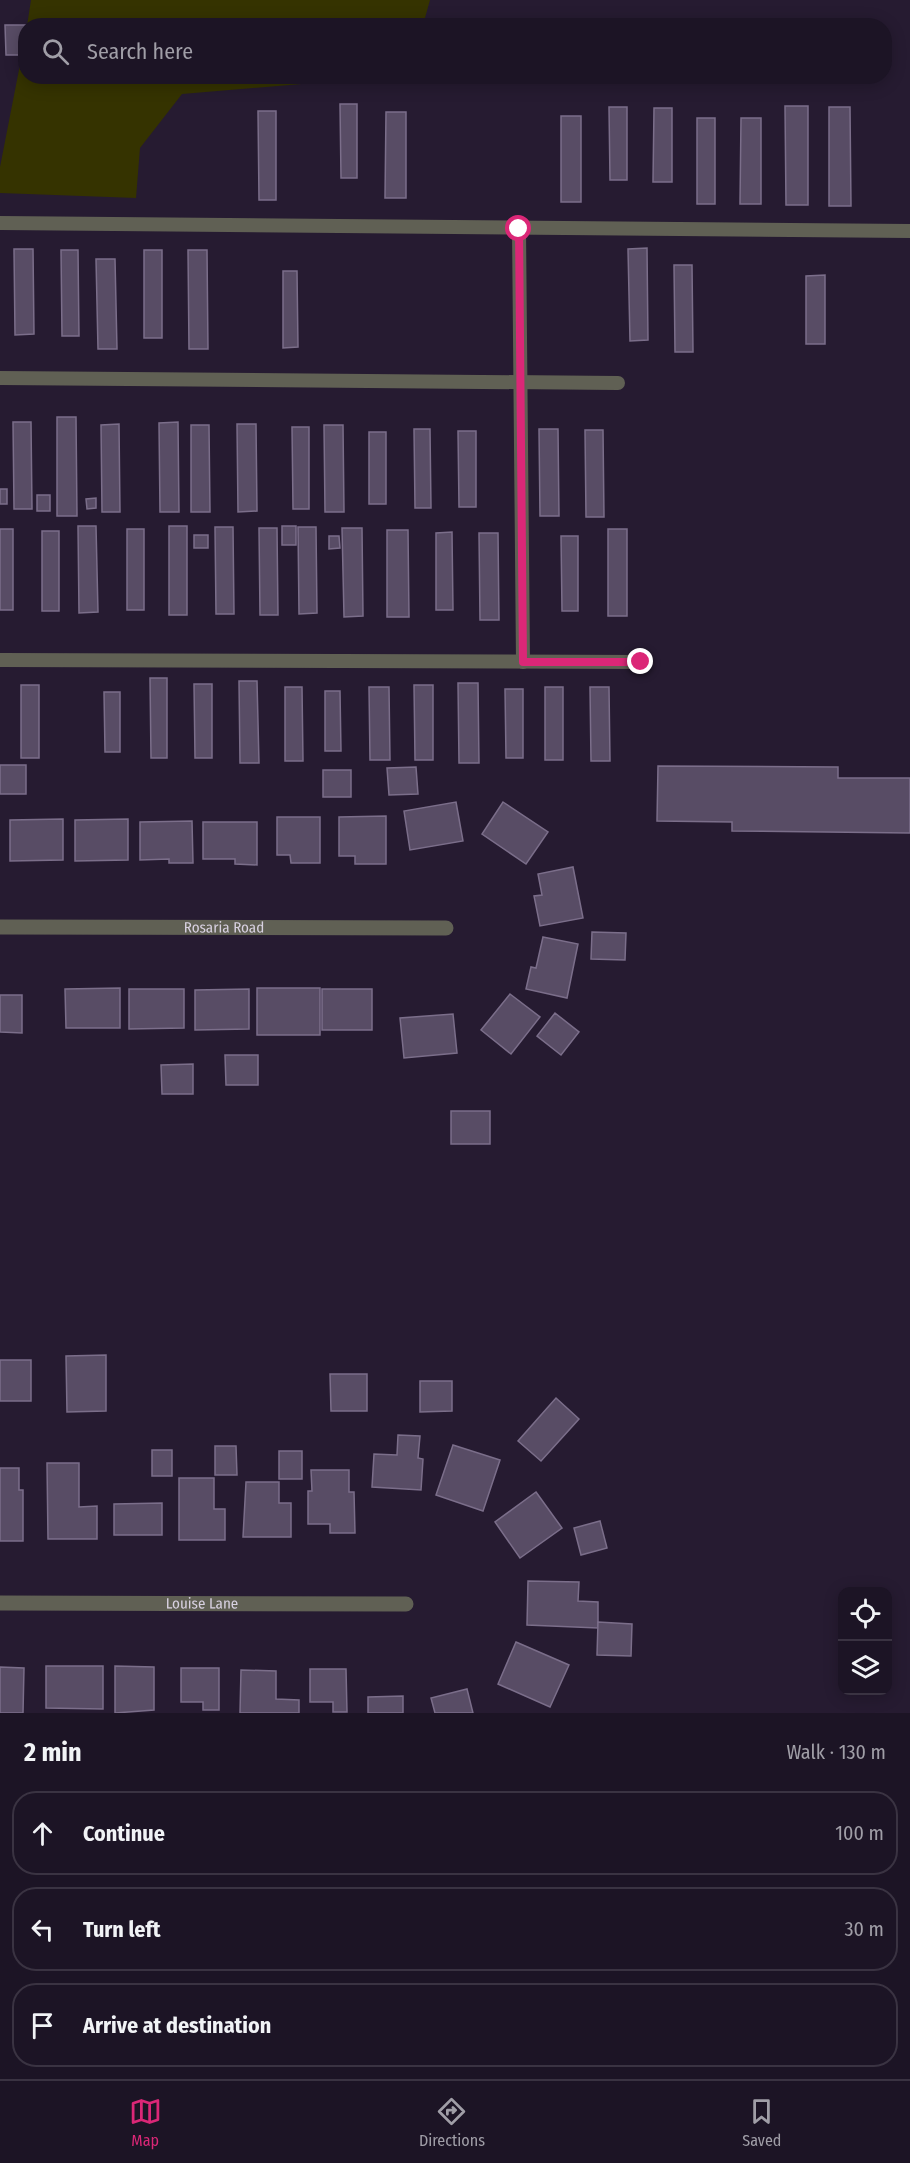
<!DOCTYPE html>
<meta charset="utf-8">
<style>
:root{--surface:#1c1425;--page:#292132;--text:#f1f3f6;--muted:#a09ea7;--line:#3a3342;--accent:#db2777}
body{margin:0;font-family:"Fira Sans Condensed",sans-serif;background:var(--page);color:var(--text)}
.controls{position:absolute;right:18px;bottom:18px;display:grid;overflow:hidden;border-radius:12px;box-shadow:0 3px 15px #0003}
.controls button{width:54px;height:54px;display:grid;place-items:center;padding:0;border:0;border-bottom:2px solid var(--line);background:var(--surface);color:var(--text);font:30px sans-serif}
.stop{position:absolute;width:18px;height:18px;margin:-14px;border:4px solid #db2777;border-radius:50%;background:#fff}
.stop.end{background:#db2777;border-color:#fff;box-shadow:0 2px 6px #0008}
.list{margin:0;padding:0;list-style:none}
h2{display:flex;justify-content:space-between;align-items:center;height:78px;margin:0;padding:0 24px;font-size:26px}
h2 small{font-size:20px;font-weight:400;color:var(--muted)}
.list li{display:grid;grid-template-columns:39px 1fr auto;gap:18px;align-items:center;box-sizing:border-box;height:84px;margin:0 12px 12px;padding:0 12px;border:2px solid var(--line);border-radius:24px}
.list b{display:block;font-size:22px;white-space:nowrap}
.list em{font-size:20px;font-style:normal;color:var(--muted)}
.icon{flex:none;width:33px;height:33px;fill:none;stroke:currentColor;stroke-width:2;stroke-linecap:round;stroke-linejoin:round}
.map{position:relative;flex:none;width:910px;height:1713px;overflow:hidden}
.search{position:absolute;background:var(--surface);box-shadow:0 3px 15px #0003;left:18px;right:18px;top:18px;height:66px;display:flex;align-items:center;gap:15px;box-sizing:border-box;padding:0 21px;border-radius:24px;color:var(--muted);font-size:22px}
.sheet{height:366px;background:var(--surface)}
nav{display:flex;justify-content:space-around;align-items:center;box-sizing:border-box;height:84px;border-top:2px solid var(--line);background:var(--surface);font-size:16px;color:var(--muted)}
nav a{display:grid;justify-items:center;gap:3px}
nav .on{color:var(--accent)}
.map>svg:first-child{display:block}
.green{fill:#353300}
.building{fill:#584c65;stroke:#7b6e8a;stroke-width:1.5}
.lines{fill:none;stroke-linecap:round;stroke-linejoin:round}
.service{stroke:#606054;stroke-width:14}
.minor{stroke:#606054;stroke-width:15}
.route{stroke:#db2777;stroke-width:8}
.labels{text-anchor:middle;stroke-width:4.5;stroke-linejoin:round;paint-order:stroke}
.street-label{font-size:15px;fill:#d8d1e1;stroke:#261b31}
</style>
<div class="map">
<svg width="910" height="1713" viewBox="0 0 910 1713">
<rect width="100%" height="100%" fill="#261b31"/>
<g class="green">
<path d="M31 0H430L423 25 27 26Z"/>
<path d="M25 39 26 76 385 77 182 94 140 148 136 198 0 193V167Z"/>
</g>
<g class="building">
<path d="M5 25H44V26H26V55H6Z"/>
<rect x="48" y="76" width="24" height="7"/>
<path d="M340 104H357V178H341Z"/>
<path d="M785 106H808V205H786Z"/>
<path d="M609 107H627V180H610Z"/>
<path d="M829 107H850L851 206H829Z"/>
<path d="M654 108H672V182H653Z"/>
<path d="M258 111H276V200H259Z"/>
<path d="M386 112H406V198H385Z"/>
<rect x="561" y="116" width="20" height="86"/>
<rect x="697" y="118" width="18" height="86"/>
<path d="M741 118H761V204H740Z"/>
<path d="M647 248 648 340 630 341 628 249Z"/>
<path d="M14 249H33L34 334 15 335Z"/>
<path d="M61 250H78L79 336H62Z"/>
<rect x="144" y="250" width="18" height="88"/>
<path d="M188 250H207L208 349H189Z"/>
<path d="M96 259H115L117 349H98Z"/>
<path d="M674 265H692L693 352H675Z"/>
<path d="M283 271H297L298 347 283 348Z"/>
<path d="M825 275V344H806V276Z"/>
<path d="M57 417H76L77 516H57Z"/>
<path d="M13 422H31L32 509H14Z"/>
<path d="M178 422 179 512H160L159 423Z"/>
<path d="M119 424 120 512H102L101 425Z"/>
<path d="M237 424H256L257 511 238 512Z"/>
<path d="M191 425H209L210 512H191Z"/>
<path d="M324 425H343L344 512H325Z"/>
<path d="M292 427H309V509H293Z"/>
<path d="M414 429H430L431 508H415Z"/>
<path d="M539 429H558L559 516H540Z"/>
<path d="M585 430H603L604 517H586Z"/>
<path d="M458 431H476V507H459Z"/>
<rect x="369" y="432" width="17" height="72"/>
<rect x="0" y="489" width="7" height="15"/>
<rect x="37" y="495" width="13" height="16"/>
<path d="M96 498V508L87 509 86 499Z"/>
<path d="M78 526H96L98 612 79 613Z"/>
<rect x="169" y="526" width="18" height="89"/>
<rect x="282" y="526" width="14" height="19"/>
<path d="M215 527H233L234 614H216Z"/>
<path d="M298 527H316L317 613 299 614Z"/>
<path d="M259 528H277L278 615H260Z"/>
<path d="M342 528H362L363 616 344 617Z"/>
<rect x="0" y="529" width="13" height="81"/>
<rect x="127" y="529" width="17" height="81"/>
<rect x="608" y="529" width="19" height="87"/>
<path d="M387 530H408L409 617H387Z"/>
<rect x="42" y="531" width="17" height="80"/>
<path d="M452 532 453 610H436V533Z"/>
<path d="M479 533H498L499 620H480Z"/>
<rect x="194" y="535" width="14" height="13"/>
<path d="M329 536H339L340 548 329 549Z"/>
<path d="M561 536H578V611H562Z"/>
<path d="M150 678H167V758H151Z"/>
<path d="M239 681H257L259 763H240Z"/>
<path d="M458 683H478L479 763H459Z"/>
<path d="M194 684H212V758H195Z"/>
<rect x="21" y="685" width="18" height="73"/>
<path d="M414 685H433V760H415Z"/>
<path d="M285 687H302L303 761H285Z"/>
<path d="M369 687H389L390 760H370Z"/>
<rect x="545" y="687" width="18" height="73"/>
<path d="M590 687H609L610 761H591Z"/>
<path d="M505 689H523V758H506Z"/>
<path d="M325 691H340L341 751H325Z"/>
<path d="M104 692H120V752H105Z"/>
<rect x="0" y="765" width="26" height="29"/>
<path d="M658 766 838 767V778H910V833L732 831V822L657 821Z"/>
<path d="M416 767 418 794 389 795 387 768Z"/>
<rect x="323" y="770" width="28" height="27"/>
<path d="M456 802 463 841 410 850 404 811Z"/>
<path d="M503 802 548 832 526 864 482 834Z"/>
<path d="M386 816V864H355V856H339V817Z"/>
<path d="M277 817H320V863H291L290 855H277Z"/>
<path d="M63 819V860L10 861V820Z"/>
<path d="M128 819V860L75 861V820Z"/>
<path d="M192 821 193 863H169V859L140 860V822Z"/>
<path d="M203 822H257V865L235 864V859H203Z"/>
<path d="M573 867 583 918 540 926 534 896 542 895 538 874Z"/>
<path d="M592 932 626 933 625 960 591 959Z"/>
<path d="M543 937 578 944 567 998 526 989 531 967 536 968Z"/>
<path d="M120 988V1028H66L65 989Z"/>
<rect x="257" y="988" width="63" height="47"/>
<path d="M129 989H184V1028L129 1029Z"/>
<path d="M249 989V1029L195 1030V990Z"/>
<rect x="322" y="989" width="50" height="41"/>
<path d="M510 994 540 1017 511 1054 481 1030Z"/>
<path d="M0 995H22V1033L0 1032Z"/>
<path d="M555 1013 579 1032 561 1055 537 1036Z"/>
<path d="M453 1014 457 1053 404 1058 400 1018Z"/>
<path d="M225 1055H258V1085H226Z"/>
<path d="M193 1064V1094H162L161 1065Z"/>
<rect x="451" y="1111" width="39" height="33"/>
<path d="M106 1355V1411L67 1412 66 1356Z"/>
<rect x="0" y="1360" width="31" height="41"/>
<path d="M330 1374H367V1411H331Z"/>
<path d="M420 1381H452V1411L420 1412Z"/>
<path d="M556 1398 579 1419 541 1461 518 1441Z"/>
<path d="M398 1435 420 1436 418 1458 423 1459 421 1490 372 1487 374 1454 397 1455Z"/>
<path d="M453 1445 500 1460 483 1511 436 1495Z"/>
<path d="M215 1446H236L237 1475H215Z"/>
<rect x="152" y="1450" width="20" height="26"/>
<rect x="279" y="1451" width="23" height="28"/>
<path d="M47 1463H79V1507L97 1506V1539H48Z"/>
<path d="M0 1468H19V1490H23V1541H0Z"/>
<path d="M311 1470H349V1492H354L355 1533H330V1524H308V1491H312Z"/>
<path d="M179 1478H214V1509H225V1540H179Z"/>
<path d="M246 1482H279V1503H291V1537H243Z"/>
<path d="M536 1492 562 1528 520 1558 495 1522Z"/>
<path d="M162 1503V1535H114V1504Z"/>
<path d="M600 1521 607 1548 581 1555 574 1528Z"/>
<path d="M528 1581 579 1582 578 1601 598 1602V1628L527 1625Z"/>
<path d="M598 1622 632 1624 631 1656 597 1655Z"/>
<path d="M516 1642 569 1665 550 1707 498 1684Z"/>
<path d="M46 1666H103V1709L46 1708Z"/>
<path d="M115 1666 154 1667V1710L115 1713Z"/>
<path d="M0 1667 24 1668 23 1713H0Z"/>
<path d="M181 1668H219V1710H203V1702H181Z"/>
<path d="M310 1669H346L347 1712H333V1702H310Z"/>
<path d="M241 1670 276 1671V1699L299 1700V1713H240Z"/>
<path d="M467 1689 473 1713H435L431 1698Z"/>
<path d="M403 1696V1713H368V1697Z"/>
</g>
<g class="lines">
<g class="service">
<path d="M0 223 910 231"/>
<path d="M519 229 523 662"/>
<path d="M0 378 618 383"/>
<path d="M0 660 641 662"/>
</g>
<g class="minor">
<path id="s1" d="M0 927 446 928"/>
<path id="s2" d="M0 1603 406 1604"/>
</g>
</g>
<g class="lines">
<path class="route" d="M519 229 523 662H641"/>
</g>
<g class="labels">
<g class="street-label">
<text dy="5" stroke="none"><textPath href="#s1" startOffset="224">Rosaria Road</textPath></text>
<text dy="5" stroke="none"><textPath href="#s2" startOffset="202">Louise Lane</textPath></text>
</g>
</g>
</svg>
<div class="controls">
<button><svg class="icon" aria-label="locate" viewBox="0 0 24 24"><circle cx="12" cy="12" r="6"/><path d="M12 2v4M12 18v4M2 12h4M18 12h4"/></svg></button>
<button><svg class="icon" aria-label="layers" viewBox="0 0 24 24"><path d="M12 4l9 5-9 5-9-5zM3 14l9 5 9-5"/></svg></button>
</div>
<div class="stop" style="left:519px;top:229px"></div>
<div class="stop end" style="left:641px;top:662px"></div>
<div class="search"><svg class="icon" aria-label="search" viewBox="0 0 24 24"><circle cx="10" cy="10" r="6"/><path d="M15 15l6 6"/></svg>Search here</div>
</div>
<section class="sheet">
<h2>2 min<small>Walk · 130 m</small></h2>
<ul class="list">
<li><svg class="icon" aria-label="ahead" viewBox="0 0 24 24"><path d="M12 20V5M6 11l6-6 6 6"/></svg><div><b>Continue</b></div><em>100 m</em></li>
<li><svg class="icon" aria-label="left" viewBox="0 0 24 24"><path d="M17 20v-9H6M10 6l-5 5 5 5"/></svg><div><b>Turn left</b></div><em>30 m</em></li>
<li><svg class="icon" aria-label="arrive" viewBox="0 0 24 24"><path d="M6 21V4h12l-3 4 3 4H6"/></svg><div><b>Arrive at destination</b></div></li>
</ul>
</section>
<nav>
<a class="on"><svg class="icon" aria-label="map" viewBox="0 0 24 24"><path d="M3 6l6-2 6 2 6-2v14l-6 2-6-2-6 2zM9 4v14M15 6v14"/></svg>Map</a>
<a><svg class="icon" aria-label="directions" viewBox="0 0 24 24"><path d="M12 3l9 9-9 9-9-9zM9 14v-3h6M13 9l2 2-2 2"/></svg>Directions</a>
<a><svg class="icon" aria-label="saved" viewBox="0 0 24 24"><path d="M7 4h10v16l-5-4-5 4z"/></svg>Saved</a>
</nav>
